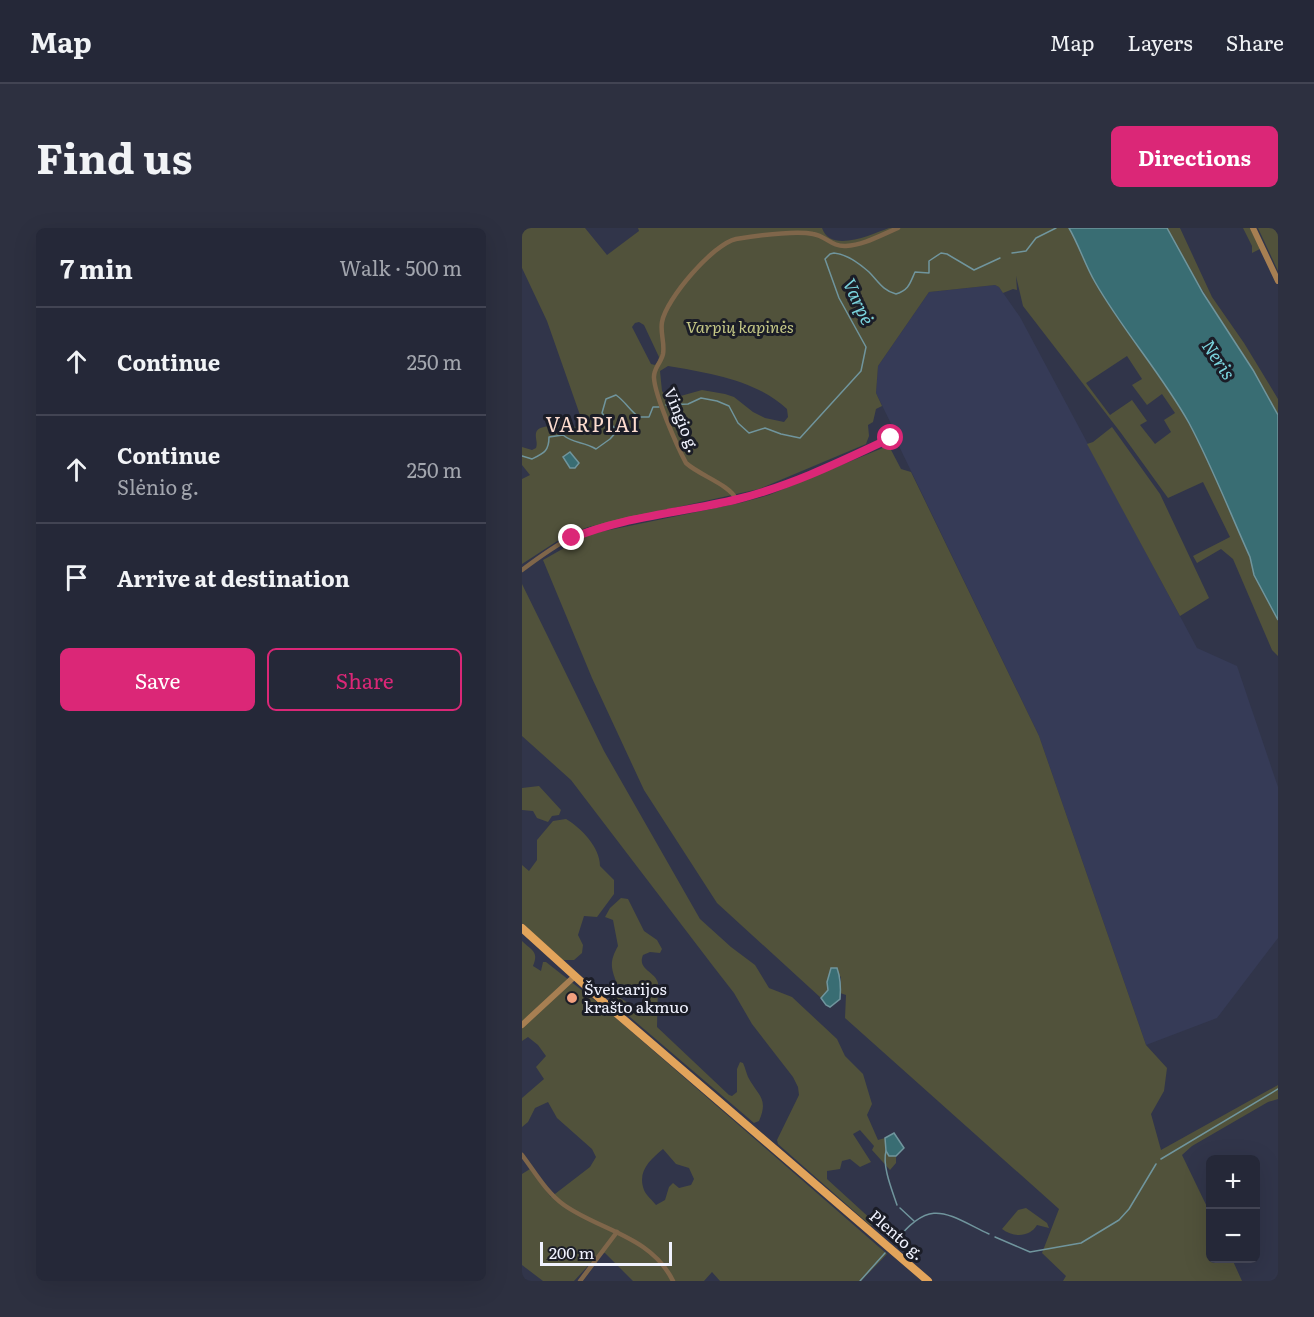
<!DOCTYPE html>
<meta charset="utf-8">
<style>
:root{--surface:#252838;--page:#2d3040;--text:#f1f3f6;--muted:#a3a6ae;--line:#424453;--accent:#db2777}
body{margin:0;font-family:Literata,serif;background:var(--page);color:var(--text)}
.controls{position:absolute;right:18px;bottom:18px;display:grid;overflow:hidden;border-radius:9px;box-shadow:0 6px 24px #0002}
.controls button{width:54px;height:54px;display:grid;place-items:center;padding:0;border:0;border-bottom:2px solid var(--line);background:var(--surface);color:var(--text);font:30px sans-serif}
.scale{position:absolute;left:18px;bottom:15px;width:132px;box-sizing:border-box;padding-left:6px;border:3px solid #f0f2fe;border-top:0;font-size:16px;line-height:21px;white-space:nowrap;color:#f0f2fe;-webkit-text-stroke:4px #1b1d27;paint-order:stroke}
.stop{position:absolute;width:18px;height:18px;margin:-14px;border:4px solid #db2777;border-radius:50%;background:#fff}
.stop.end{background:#db2777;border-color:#fff;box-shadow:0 2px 6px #0008}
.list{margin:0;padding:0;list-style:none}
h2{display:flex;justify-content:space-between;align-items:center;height:78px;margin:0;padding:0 24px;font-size:26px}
h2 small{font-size:20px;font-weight:400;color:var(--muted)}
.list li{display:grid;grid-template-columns:39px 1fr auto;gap:18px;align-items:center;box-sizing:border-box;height:108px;padding:0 24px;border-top:2px solid var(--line)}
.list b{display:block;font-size:22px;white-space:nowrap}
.list p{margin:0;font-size:20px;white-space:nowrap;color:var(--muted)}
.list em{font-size:20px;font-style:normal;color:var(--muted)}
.actions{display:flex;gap:12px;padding:18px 24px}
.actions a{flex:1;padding:14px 0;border:2px solid var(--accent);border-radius:9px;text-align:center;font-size:21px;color:var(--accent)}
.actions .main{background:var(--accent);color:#fff}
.icon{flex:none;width:33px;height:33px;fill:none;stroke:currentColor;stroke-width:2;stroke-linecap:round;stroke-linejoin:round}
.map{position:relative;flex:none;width:756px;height:1053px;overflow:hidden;border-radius:9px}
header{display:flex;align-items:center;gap:36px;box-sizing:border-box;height:84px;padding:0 30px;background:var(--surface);border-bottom:2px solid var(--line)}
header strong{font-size:28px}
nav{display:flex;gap:33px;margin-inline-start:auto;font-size:21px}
.intro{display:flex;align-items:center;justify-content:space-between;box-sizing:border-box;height:144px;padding:0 36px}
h1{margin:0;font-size:42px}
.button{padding:15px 27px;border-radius:9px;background:var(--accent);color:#fff;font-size:21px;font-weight:700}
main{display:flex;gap:36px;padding:0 36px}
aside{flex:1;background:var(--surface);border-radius:9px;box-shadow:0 6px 24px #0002}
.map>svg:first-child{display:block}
.built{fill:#363b57}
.green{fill:#51523b;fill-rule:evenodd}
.water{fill:#396d73;stroke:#70959d;stroke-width:1.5}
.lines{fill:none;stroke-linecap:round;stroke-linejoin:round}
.stream{stroke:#70959d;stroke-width:1.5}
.street{stroke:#7f664a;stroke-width:4.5}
.secondary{stroke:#a77f52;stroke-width:6}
.highway{stroke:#e2a45b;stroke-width:8}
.route{stroke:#db2777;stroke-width:8}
.poi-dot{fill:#f2a07f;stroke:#1b1d27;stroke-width:2}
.labels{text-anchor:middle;stroke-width:6;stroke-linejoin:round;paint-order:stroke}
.park-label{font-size:16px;font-style:italic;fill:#c5c886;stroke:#1b1d27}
.street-label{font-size:16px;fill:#f0f2fe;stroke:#1b1d27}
.poi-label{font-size:16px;fill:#f0f2fe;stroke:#1b1d27;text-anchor:start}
.water-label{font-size:18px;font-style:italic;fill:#7ad3dd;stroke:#1b1d27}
.quarter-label{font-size:20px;letter-spacing:1.5px;fill:#fcdccf;stroke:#1b1d27}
</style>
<header>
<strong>Map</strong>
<nav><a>Map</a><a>Layers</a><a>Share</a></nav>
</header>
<div class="intro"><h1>Find us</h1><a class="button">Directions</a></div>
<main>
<aside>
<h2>7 min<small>Walk · 500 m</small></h2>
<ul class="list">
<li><svg class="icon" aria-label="ahead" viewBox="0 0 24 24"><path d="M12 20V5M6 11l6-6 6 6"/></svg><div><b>Continue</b></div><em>250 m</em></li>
<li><svg class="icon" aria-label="ahead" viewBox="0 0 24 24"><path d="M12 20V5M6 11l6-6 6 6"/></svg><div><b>Continue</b><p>Slėnio g.</p></div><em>250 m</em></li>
<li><svg class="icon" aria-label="arrive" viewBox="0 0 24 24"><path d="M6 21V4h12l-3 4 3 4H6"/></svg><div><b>Arrive at destination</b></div></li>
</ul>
<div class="actions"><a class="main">Save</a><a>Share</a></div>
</aside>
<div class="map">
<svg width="756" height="1053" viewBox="0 0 756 1053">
<rect width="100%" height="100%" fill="#31354a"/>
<path class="built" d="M473 57 477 59 498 89 675 420 715 438 756 559V710L695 790 624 817 517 508 376 216 377 212 354 165 356 138 407 64Z"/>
<g class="green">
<path d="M0 0H63L85 27 117 3 116 0H300C309 26 350 6 367 0H547C557 17 563 36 573 54 601 103 639 145 667 195 690 238 708 285 728 329L732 347 756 392V428L750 422 711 331 699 321 675 335 671 328 708 309 681 254 646 270 599 205 501 78 494 48 495 62 491 61 481 65 477 59 473 57 407 64 356 138 354 165 360 178 354 181 351 194 346 197 347 208 344 216 237 261 66 299 43 308 0 336V251L8 247 0 237V219L10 222 14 220C16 215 13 210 14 205 16 194 49 199 58 199V187L25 93 0 40ZM117 94 122 97 137 129 136 133 133 137 129 136 110 99 113 95ZM605 128 620 151 610 157 625 177 640 166 653 185 642 192 649 204 633 216 618 197 625 193 610 172 588 187 564 155ZM146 138C187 145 234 152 265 181L266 189 262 194 243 190 231 184 212 169 203 166 180 162 155 169 144 168 140 163 138 143Z"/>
<path d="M645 0H658L690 69 722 115 756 171V187C722 123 678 65 645 0Z"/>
<path d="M721 0H728L738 21 730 25V18Z"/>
<path d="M736 0H756V43Z"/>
<path d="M590 199 638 266 687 370 658 388 565 216 571 214Z"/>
<path d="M363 219 368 220 379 241 389 244 517 508 624 817 645 840 642 863 629 886 639 922 756 857V871L746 874 670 918 660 927 688 985V1030L710 1031 720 1053H541L544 1048 520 1025 537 981 323 790 324 767 318 765 319 749 309 740 305 754 306 762 299 770 195 675 122 562 70 450 21 332 58 311 73 305 218 275 247 267Z"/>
<path d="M0 356 82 523 178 691 209 719 233 737 247 760 270 769 315 811 323 828 341 846 350 876 345 887 356 912 363 910 364 923 368 928H374V935L368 942 350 922 352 918 338 902 331 906 349 934 338 939 328 931 320 933 318 941 305 943V951L352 994 349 998 256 916 255 912 277 867 276 859 271 849 230 796 212 765 191 738 49 552 0 508Z"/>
<path d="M17 558 39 582 37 587 30 588 26 594 15 590 11 583 0 582V560Z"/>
<path d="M44 591C59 600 78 619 78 638L92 652V666L75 689 62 688 56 707 61 717 60 725 52 732H41L0 695V637L7 643 15 632V612L31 593Z"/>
<path d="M99 670 106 671 122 703 135 712 140 721 138 725 128 724 121 727C115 742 133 743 136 755L135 799 207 867 210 868 215 864V841L218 834 221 835C223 839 224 844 226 849 236 868 247 870 237 893L232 895 88 772 91 767H94L112 779 122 781 125 772 116 758 95 756C89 740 87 734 96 718L91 692 83 689 88 680Z"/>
<path d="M0 713C10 723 17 723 11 738L19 743 21 734H24L80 778 365 1026 339 1053H198L190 1044 182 1053H111L83 1025 77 1026 52 1053H21L0 1037V946L8 941 29 969 68 939 74 929 70 921 35 890 26 874 13 880 6 894 0 899V870L22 851 14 839 24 828 16 817 6 809 0 813ZM141 921 154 936 167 940 172 951 169 957 157 960 151 955 147 959 143 972 134 977C131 973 124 967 122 962 115 943 128 932 141 921Z"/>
<path d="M504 980 525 995 527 1000 515 997C508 1009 492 1010 480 1001L496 982Z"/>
</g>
<g class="water">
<path d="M547 0H645L681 65 731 142 756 187V392L732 347 728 329C708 285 690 238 667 195 639 145 601 103 573 54 563 37 557 17 547 0Z"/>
<path d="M48 224 57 235 53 240H48L41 229Z"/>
<path d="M309 740H315C319 751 319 760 318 771L308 779 304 777 299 770 306 762 305 754Z"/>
<path d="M372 905 382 920 374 928H367L364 923 363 910Z"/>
</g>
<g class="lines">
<g class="stream">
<path d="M490 25 504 23 514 10 534 0"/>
<path d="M144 177 166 176 179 170 195 173 207 178 216 195 227 205 243 200 259 206 278 210 339 143 344 119 317 70 303 31 308 26 312 25C324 26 338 36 347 44 356 53 361 63 374 66 387 62 388 55 393 44L407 45V33L419 25 425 26 452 42 478 30"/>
<path d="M0 228 10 231C22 225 27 223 27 209L41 207C52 216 61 213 74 221L88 211 95 203 80 185 84 171 94 167C105 175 107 182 117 189H127L131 179H137"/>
<path d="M364 923C360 938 370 962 375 977"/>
<path d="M639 931 756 861"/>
<path d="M378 980 392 993"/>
<path d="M473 1009 508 1024 559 1015 597 992 607 981 634 936"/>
<path d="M373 1014C408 969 423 985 467 1006"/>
<path d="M338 1053 363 1025"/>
</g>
<g class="street">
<path d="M214 271C208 257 177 247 164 235 155 218 133 168 132 150 131 141 139 135 141 126 143 115 138 105 140 94 144 71 191 16 214 11 233 8 273 2 291 6 304 8 310 19 324 18 342 17 359 7 376 0"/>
<path d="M0 342C16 330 32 318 50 309 99 286 163 284 216 271 269 257 320 233 369 210"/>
<path d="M0 927C13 944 24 964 42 977 79 1003 129 1008 151 1053"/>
<path d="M58 1053 95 1004"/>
</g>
<g class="secondary">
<path d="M731 0 756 53"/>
<path d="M0 797 53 748"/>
</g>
<path class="highway" d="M0 700 86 778 406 1053"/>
</g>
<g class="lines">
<path class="route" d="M50 310C103 288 160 285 216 271 269 258 320 233 369 210"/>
</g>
<circle class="poi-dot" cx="50" cy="770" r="6"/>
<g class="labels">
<g class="park-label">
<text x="218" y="105">Varpių kapinės</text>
</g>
<g class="street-label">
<text transform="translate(160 192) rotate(68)" y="6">Vingio g.</text>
<text transform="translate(375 1007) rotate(41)" y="6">Plento g.</text>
</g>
<g class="poi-label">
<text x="62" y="767">Šveicarijos<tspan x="62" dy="18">krašto akmuo</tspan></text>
</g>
<g class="water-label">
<text transform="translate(336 74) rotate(65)" y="6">Varpė</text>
<text transform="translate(696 132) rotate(56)" y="6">Neris</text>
</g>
<g class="quarter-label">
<text x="71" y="204">VARPIAI</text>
</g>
</g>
</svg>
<div class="controls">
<button>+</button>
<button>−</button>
</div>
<div class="scale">200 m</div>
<div class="stop" style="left:369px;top:210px"></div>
<div class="stop end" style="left:50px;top:310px"></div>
</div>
</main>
